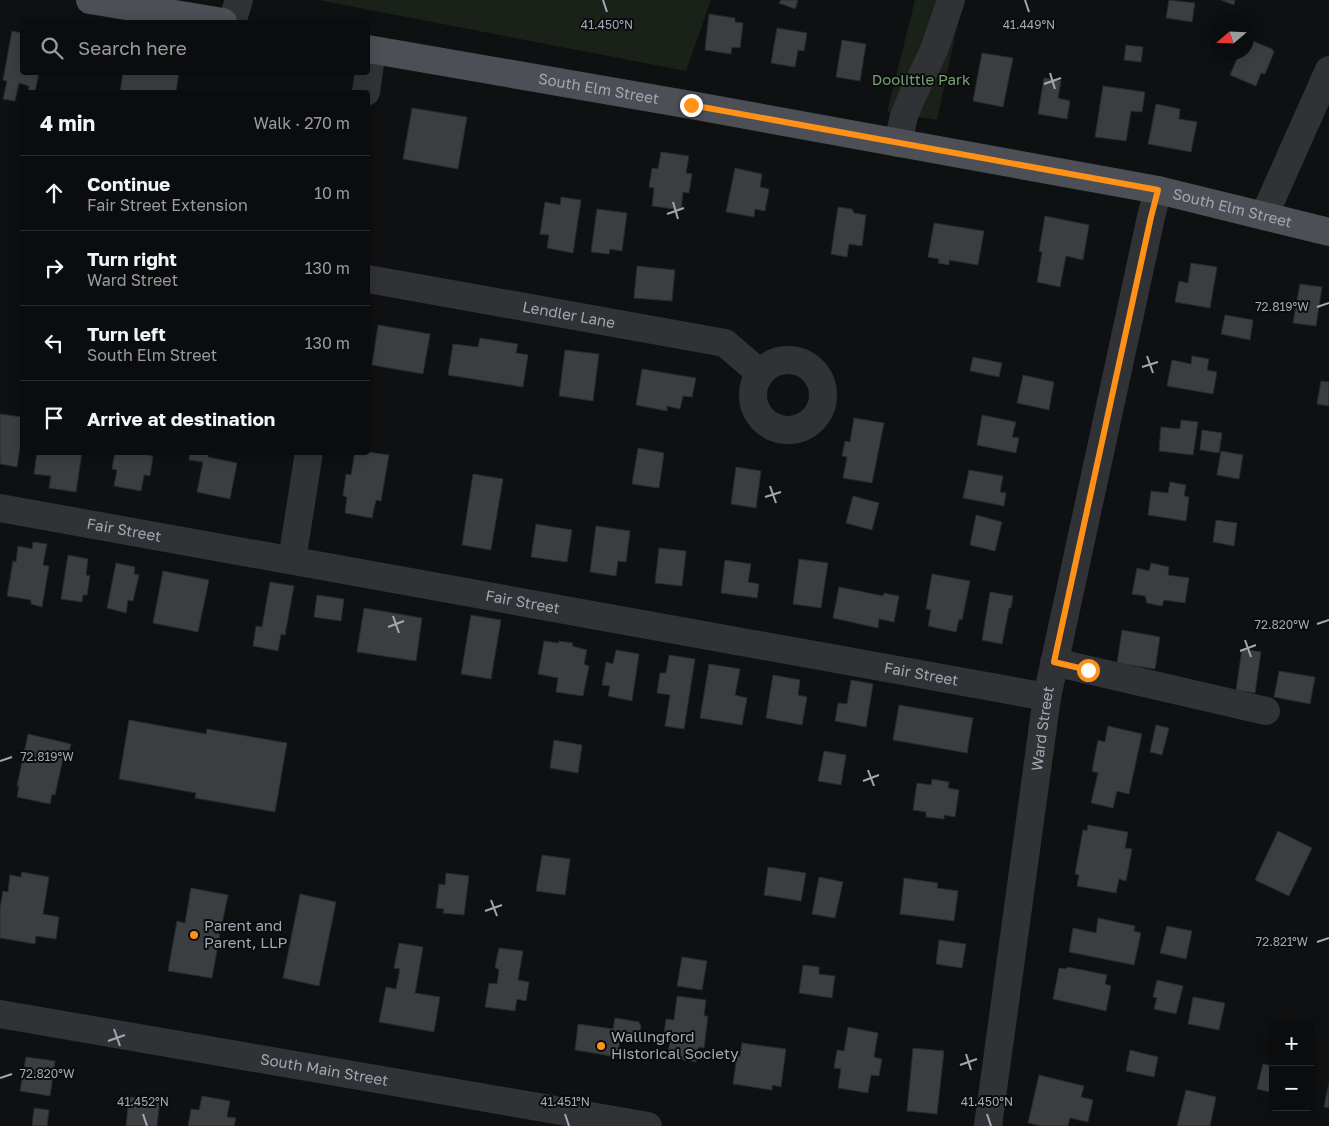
<!DOCTYPE html>
<meta charset="utf-8">
<style>
:root{--surface:#0b0c0d;--page:#191a1b;--text:#f1f3f6;--muted:#9a9b9d;--line:#2b2c2e}
body{margin:0;font-family:"Golos Text",sans-serif;background:var(--page);color:var(--text)}
.controls{position:absolute;right:15px;bottom:15px;display:grid;overflow:hidden;border-radius:5px;box-shadow:0 2px 12px #0003}
.controls button{width:45px;height:45px;display:grid;place-items:center;padding:0;border:0;border-bottom:1px solid var(--line);background:var(--surface);color:var(--text);font:25px sans-serif}
.compass{position:absolute;left:1209px;top:15px;width:45px;height:45px;border-radius:50%;background:var(--surface);box-shadow:0 2px 12px #0003;rotate:251deg}
.stop{position:absolute;width:15px;height:15px;margin:-11px;border:4px solid #ff9119;border-radius:50%;background:#fff}
.stop.end{background:#ff9119;border-color:#fff;box-shadow:0 1px 5px #0008}
.list{margin:0;padding:0;list-style:none}
h2{display:flex;justify-content:space-between;align-items:center;height:65px;margin:0;padding:0 20px;font-size:21px}
h2 small{font-size:16px;font-weight:400;color:var(--muted)}
.list li{display:grid;grid-template-columns:32px 1fr auto;gap:15px;align-items:center;box-sizing:border-box;height:75px;padding:0 20px;border-top:1px solid var(--line)}
.list b{display:block;font-size:19px;white-space:nowrap}
.list p{margin:0;font-size:16px;white-space:nowrap;color:var(--muted)}
.list em{font-size:16px;font-style:normal;color:var(--muted)}
.icon{flex:none;width:28px;height:28px;fill:none;stroke:currentColor;stroke-width:2;stroke-linecap:round;stroke-linejoin:round}
.map{position:relative;flex:none;width:1329px;height:1126px;overflow:hidden}
.search{position:absolute;background:var(--surface);box-shadow:0 2px 12px #0003;left:20px;top:20px;width:350px;height:55px;display:flex;align-items:center;gap:12px;box-sizing:border-box;padding:0 18px;border-radius:5px;color:var(--muted);font-size:19px}
.panel{position:absolute;background:var(--surface);box-shadow:0 2px 12px #0003;left:20px;top:90px;width:350px;height:365px;border-radius:5px}
.map>svg:first-child{display:block}
.green{fill:#192119}
.building{fill:#3b3e41;stroke:#292a2d}
.lines{fill:none;stroke-linecap:round;stroke-linejoin:round}
.minor{stroke:#303236;stroke-width:28}
.major{stroke:#4c4f55;stroke-width:28}
.route{stroke:#ff9119;stroke-width:6}
.ticks{fill:none;stroke:#9fa8b3;stroke-width:2}
.poi-dot{fill:#ff9119;stroke:#0a0b0c;stroke-width:2}
.labels{text-anchor:middle;stroke-width:4;stroke-linejoin:round;paint-order:stroke}
.park-label{font-size:15px;fill:#77a074;stroke:#0a0b0c}
.street-label{font-size:15px;fill:#9fa8b3;stroke:#0a0b0c}
.poi-label{font-size:15px;fill:#9fa8b3;stroke:#0a0b0c;text-anchor:start}
.ticks-label{font-size:12px;text-anchor:middle;fill:#9fa8b3;stroke:#0a0b0c;stroke-width:4;stroke-linejoin:round;paint-order:stroke}
</style>
<div class="map">
<svg width="1329" height="1126" viewBox="0 0 1329 1126">
<rect width="100%" height="100%" fill="#0f1011"/>
<g class="green">
<path d="M318 0H711L686 71Z"/>
<path d="M915 0H963L937 120 887 112Z"/>
</g>
<g class="building">
<path d="M781 0H798L795 9 779 3Z"/>
<path d="M1169 0 1195 3 1192 22 1166 18Z"/>
<path d="M1221 0H1235L1234 5Z"/>
<path d="M709 14 735 18V22L743 23 740 48 732 47 731 54 705 50Z"/>
<path d="M777 28 807 33 804 51 798 50 795 67 771 63Z"/>
<path d="M12 31 22 33V72H39L35 92H28L29 86 19 83 15 101 3 99 7 81 3 80Z"/>
<path d="M1246 38 1272 49 1274 52 1265 74 1261 73 1256 86 1230 75 1240 52H1246Z"/>
<path d="M842 40 866 44 860 81 836 77Z"/>
<path d="M1126 45 1143 47 1141 62 1124 60Z"/>
<path d="M982 53 1013 58 1003 107 973 101Z"/>
<path d="M123 72H179L176 92H120Z"/>
<path d="M1044 78 1061 81 1058 98 1070 101 1067 119 1038 114Z"/>
<path d="M1103 86 1145 92 1142 112 1131 111 1126 141 1095 137Z"/>
<path d="M1156 104 1180 109 1179 119 1197 122 1191 152 1148 144Z"/>
<path d="M412 108 467 117 458 169 403 159Z"/>
<path d="M661 152 689 156 686 173 692 174 689 193 683 192 681 210 652 206 654 188 649 187 652 168 658 169Z"/>
<path d="M735 168 762 174 760 187 769 189 765 211 755 209 754 217 726 212Z"/>
<path d="M561 197 581 200 573 253 547 248 549 235 540 234 545 202 560 205Z"/>
<path d="M838 207 852 209 854 213 866 215 862 246 849 244 847 257 831 254Z"/>
<path d="M597 209 627 213 622 251 610 249 609 254 591 252Z"/>
<path d="M1045 216 1089 225 1083 260 1066 256 1060 287 1037 282 1042 252 1039 251Z"/>
<path d="M934 223 984 231 978 265 949 260V265L938 263 939 259 928 257Z"/>
<path d="M1191 263 1217 267 1210 308 1175 302 1179 281 1188 283Z"/>
<path d="M637 266 675 270 672 301 634 298Z"/>
<path d="M1300 284 1322 287 1316 326 1293 323Z"/>
<path d="M1225 315 1253 320 1250 340 1221 334Z"/>
<path d="M378 325 430 334 423 374 372 365Z"/>
<path d="M480 338 518 344 516 353 528 355 523 387 448 375 453 344 478 347Z"/>
<path d="M565 350 599 354 593 401 559 396Z"/>
<path d="M1192 356 1209 359 1207 370 1217 372 1213 394 1167 386 1172 360 1191 364Z"/>
<path d="M973 357 1002 363 999 377 970 371Z"/>
<path d="M642 369 696 378 692 397 683 396 680 409 667 406V411L636 405Z"/>
<path d="M1023 375 1054 382 1049 410 1017 403Z"/>
<path d="M1321 381 1329 382V406L1317 404Z"/>
<path d="M0 414 22 417V449L20 448 17 467 0 464Z"/>
<path d="M982 415 1016 422 1012 437 1019 438 1016 453 977 445Z"/>
<path d="M854 418 884 423 872 483 843 478 847 457 842 456 845 441 850 442Z"/>
<path d="M1181 420 1198 422 1193 455 1159 451 1161 427 1180 429Z"/>
<path d="M1202 430 1222 433 1219 453 1200 450Z"/>
<path d="M638 448 664 453 659 488 632 484Z"/>
<path d="M1221 451 1243 455 1239 479 1217 475Z"/>
<path d="M37 452H82L76 492 49 488 51 476 34 474Z"/>
<path d="M115 452H148V455L153 456 150 476 144 475 141 491 114 486 117 470 112 469Z"/>
<path d="M190 452H209L208 457 237 463 230 499 197 492 203 462 189 460Z"/>
<path d="M355 452H368L389 455 381 501 376 500 372 518 345 513 347 497 343 496 346 474 351 475Z"/>
<path d="M736 467 761 471 756 508 731 504Z"/>
<path d="M969 470 1003 476 1000 492 1006 493 1004 506 963 498Z"/>
<path d="M473 474 503 479 491 550 462 545Z"/>
<path d="M1170 482 1186 485 1184 496 1189 497 1186 521 1148 515 1151 491 1168 493Z"/>
<path d="M853 496 879 503 872 530 846 523Z"/>
<path d="M976 515 1002 522 995 551 970 545Z"/>
<path d="M1216 520 1237 523 1234 546 1213 542Z"/>
<path d="M536 524 572 530 567 562 531 557Z"/>
<path d="M596 526 630 531 626 562 618 561 616 576 590 572Z"/>
<path d="M33 542 47 544 43 565 49 566 42 607 31 604V600L7 596 13 561 16 562 18 546 32 549Z"/>
<path d="M659 548 686 551 682 586 655 583Z"/>
<path d="M68 555 88 559 86 575 90 576 87 595H83L82 602 61 599Z"/>
<path d="M799 559 828 563 821 608 793 604Z"/>
<path d="M725 560 751 564 748 582 759 584 757 598 721 593Z"/>
<path d="M116 563 135 567 134 574 139 575 133 601 128 600 126 613 107 608Z"/>
<path d="M1151 563 1169 567 1168 575 1189 578 1185 603 1164 600 1162 606 1147 603 1145 596 1132 594 1137 568 1149 571Z"/>
<path d="M163 571 209 580 198 632 153 623Z"/>
<path d="M932 574 970 581 962 620 959 619 956 632 928 626 931 610 926 609Z"/>
<path d="M270 582 294 586 285 635 281 634 278 651 253 646 256 626 262 627Z"/>
<path d="M839 587 883 596 884 593 899 596 894 622 879 619 878 628 833 618Z"/>
<path d="M990 592 1013 596 1011 608H1009L1002 644 982 640Z"/>
<path d="M317 595 344 599 341 621 314 617Z"/>
<path d="M364 608 422 618 416 661 357 652Z"/>
<path d="M471 615 501 620 491 679 461 674Z"/>
<path d="M1122 630 1160 637 1155 669 1117 663Z"/>
<path d="M544 641 558 643 559 641 573 643 572 646 587 650 584 664 589 666 583 696 556 692 558 678 538 674Z"/>
<path d="M1242 649 1261 652 1255 693 1236 690Z"/>
<path d="M616 650 639 654 632 701 608 696 610 686 602 685 606 662 613 664Z"/>
<path d="M669 655 695 659 684 729 665 726 670 695 657 693 660 673H666Z"/>
<path d="M709 664 740 669 735 695 747 698 742 725 700 718Z"/>
<path d="M1279 671 1315 677 1310 704 1274 697Z"/>
<path d="M773 675 800 680 798 695 807 697 802 725 766 718Z"/>
<path d="M851 680 873 684 866 727 835 721 838 703 847 704Z"/>
<path d="M899 705 973 718 967 753 893 740Z"/>
<path d="M129 720 206 734 207 729 287 743 275 812 195 798 196 793 119 779Z"/>
<path d="M1156 725 1169 728 1162 755 1150 752Z"/>
<path d="M1108 726 1142 734 1129 794 1117 791 1113 808 1091 803 1098 773 1092 771 1098 740 1105 742Z"/>
<path d="M28 734 71 744 68 755 64 754 55 795 52 794 50 804 17 797 19 786H17Z"/>
<path d="M554 740 582 745 578 773 550 768Z"/>
<path d="M824 751 846 755 841 785 818 781Z"/>
<path d="M932 779 949 782 948 788 959 790 955 817 944 815V819L926 817V812L913 810 917 783 931 785Z"/>
<path d="M1088 825 1128 832 1125 848 1132 849 1126 881 1119 879 1116 893 1077 886 1079 875 1075 874 1083 830 1087 831Z"/>
<path d="M1278 831 1312 848 1289 896 1255 880Z"/>
<path d="M542 855 570 859 565 895 536 891Z"/>
<path d="M768 867 806 873 801 901 764 895Z"/>
<path d="M22 872 49 877 43 914 59 917 56 939 36 936 35 944 0 938V908L3 891 8 892 10 875 21 877Z"/>
<path d="M446 873 469 876 464 915 443 913 444 909 436 908 439 884 445 885Z"/>
<path d="M819 877 843 882 835 918 812 914Z"/>
<path d="M904 878 938 883 937 888 958 891 954 921 900 914Z"/>
<path d="M191 888 228 895 222 924 216 922 214 933 220 934 212 978 168 971 177 921 185 923Z"/>
<path d="M300 894 336 902 319 986 283 978Z"/>
<path d="M1098 918 1135 926 1134 931 1141 933 1134 965 1069 952 1073 928 1096 933Z"/>
<path d="M1167 926 1192 931 1186 959 1160 953Z"/>
<path d="M939 940 966 944 962 968 936 964Z"/>
<path d="M399 943 423 947 415 993 440 997 434 1032 379 1022 386 987 396 989 400 969 394 968Z"/>
<path d="M499 948 523 951 518 980 529 982 526 1001 517 999 515 1011 485 1007 489 983 497 984 499 970 495 967Z"/>
<path d="M682 957 707 961 702 990 677 986Z"/>
<path d="M803 965 819 967V974L835 976 832 998 799 993Z"/>
<path d="M1068 967 1107 975 1105 984 1111 986 1106 1011 1053 999 1059 968 1066 969Z"/>
<path d="M1157 980 1183 986 1176 1014 1154 1009 1157 998 1153 997Z"/>
<path d="M677 996 706 1000 704 1016H708L704 1048 699 1047 696 1062 667 1057 670 1042 663 1041 666 1019 674 1020Z"/>
<path d="M1193 997 1225 1003 1219 1030 1188 1024Z"/>
<path d="M615 1018 639 1022 641 1026 639 1040 621 1037 617 1057 575 1050 578 1024 613 1029Z"/>
<path d="M848 1027 878 1033 874 1057 882 1059 879 1076 871 1075 868 1093 838 1088 841 1069 834 1068 837 1050 844 1051Z"/>
<path d="M742 1043 786 1049 781 1087 772 1085V1090L733 1084 737 1056 740 1057Z"/>
<path d="M913 1048 944 1051 937 1114 907 1111Z"/>
<path d="M1130 1050 1158 1057 1154 1077 1126 1071Z"/>
<path d="M26 1057 55 1061 50 1096 20 1091Z"/>
<path d="M1263 1064 1273 1066V1093L1257 1089Z"/>
<path d="M1039 1075 1084 1086 1081 1097 1093 1100 1088 1122 1070 1118 1068 1126H1041L1028 1123Z"/>
<path d="M1329 1083V1108L1324 1107Z"/>
<path d="M1186 1090 1216 1097 1210 1126H1177Z"/>
<path d="M202 1096 230 1101 227 1117 236 1118 234 1126H188L191 1109 199 1110Z"/>
<path d="M129 1097 160 1101 157 1126H126Z"/>
<path d="M34 1108 49 1110 47 1126H32Z"/>
</g>
<g class="lines">
<g class="minor">
<path d="M232 22 239 0"/>
<path d="M366 92 372 50"/>
<path d="M898 143 904 116 911 99 934 50 951 0"/>
<path d="M1264 216 1329 70"/>
<path id="s1" d="M368 279 725 343 760 373"/>
<circle cx="788" cy="395" r="35"/>
<path id="s2" d="M0 508 1047 697"/>
<path d="M292 560 309 452"/>
<path d="M1054 662 1266 711"/>
<path id="s3" d="M0 1014 648 1126"/>
<path id="s4" d="M988 1126 1047 697 1151 217 1158 190"/>
</g>
<g class="major">
<path d="M90 0 223 22"/>
<path id="s5" d="M368 49 691 105 1158 190 1329 232"/>
</g>
</g>
<g class="lines">
<path class="route" d="M691 105 1158 190 1151 217 1054 662 1088 670"/>
</g>
<path class="ticks" d="M603 0 607 12M1025 0 1029 12M1050 73 1055 89M1044 84 1061 78M673 202 678 219M667 214 684 208M1317 307 1329 303M1147 356 1153 373M1142 367 1158 362M770 486 776 503M765 497 781 492M393 616 399 633M1317 624 1329 620M388 627 404 621M1245 640 1251 657M1240 651 1256 645M0 761 12 757M868 770 874 786M863 781 879 775M491 900 497 916M485 911 502 905M1317 942 1329 938M114 1029 120 1046M108 1041 125 1035M966 1054 971 1070M960 1065 977 1059M0 1078 12 1074M143 1114 147 1126M565 1114 569 1126M987 1114 991 1126"/>
<g class="poi-dot">
<circle cx="194" cy="935" r="5"/>
<circle cx="601" cy="1046" r="5"/>
</g>
<g class="labels">
<g class="park-label">
<text x="921" y="85">Doolittle Park</text>
</g>
<g class="street-label">
<text dy="5" stroke="none"><textPath href="#s5" startOffset="234">South Elm Street</textPath></text>
<text dy="5" stroke="none"><textPath href="#s5" startOffset="879">South Elm Street</textPath></text>
<text dy="5" stroke="none"><textPath href="#s1" startOffset="204">Lendler Lane</textPath></text>
<text dy="5" stroke="none"><textPath href="#s2" startOffset="126">Fair Street</textPath></text>
<text dy="5" stroke="none"><textPath href="#s2" startOffset="531">Fair Street</textPath></text>
<text dy="5" stroke="none"><textPath href="#s2" startOffset="936">Fair Street</textPath></text>
<text dy="5" stroke="none"><textPath href="#s4" startOffset="401">Ward Street</textPath></text>
<text dy="5" stroke="none"><textPath href="#s3" startOffset="329">South Main Street</textPath></text>
</g>
<g class="poi-label">
<text x="204" y="931">Parent and<tspan x="204" dy="17">Parent, LLP</tspan></text>
<text x="611" y="1042">Wallingford<tspan x="611" dy="17">Historical Society</tspan></text>
</g>
</g>
<g class="ticks-label">
<text x="1029" y="29">41.449°N</text>
<text x="607" y="29">41.450°N</text>
<text x="1282" y="311">72.819°W</text>
<text x="1282" y="629">72.820°W</text>
<text x="47" y="761">72.819°W</text>
<text x="1282" y="946">72.821°W</text>
<text x="47" y="1078">72.820°W</text>
<text x="143" y="1106">41.452°N</text>
<text x="565" y="1106">41.451°N</text>
<text x="987" y="1106">41.450°N</text>
</g>
</svg>
<div class="controls">
<button>+</button>
<button>−</button>
</div>
<svg class="compass" viewBox="-18 -18 36 36"><path d="M0-13l5 13h-10z" fill="#e53935"/><path d="M0 13l5-13h-10z" fill="#9a9b9d"/></svg>
<div class="stop" style="left:1088px;top:670px"></div>
<div class="stop end" style="left:691px;top:105px"></div>
<div class="search"><svg class="icon" aria-label="search" viewBox="0 0 24 24"><circle cx="10" cy="10" r="6"/><path d="M15 15l6 6"/></svg>Search here</div>
<section class="panel">
<h2>4 min<small>Walk · 270 m</small></h2>
<ul class="list">
<li><svg class="icon" aria-label="ahead" viewBox="0 0 24 24"><path d="M12 20V5M6 11l6-6 6 6"/></svg><div><b>Continue</b><p>Fair Street Extension</p></div><em>10 m</em></li>
<li><svg class="icon" aria-label="right" viewBox="0 0 24 24"><path d="M7 20v-9h11M14 6l5 5-5 5"/></svg><div><b>Turn right</b><p>Ward Street</p></div><em>130 m</em></li>
<li><svg class="icon" aria-label="left" viewBox="0 0 24 24"><path d="M17 20v-9H6M10 6l-5 5 5 5"/></svg><div><b>Turn left</b><p>South Elm Street</p></div><em>130 m</em></li>
<li><svg class="icon" aria-label="arrive" viewBox="0 0 24 24"><path d="M6 21V4h12l-3 4 3 4H6"/></svg><div><b>Arrive at destination</b></div></li>
</ul>
</section>
</div>
